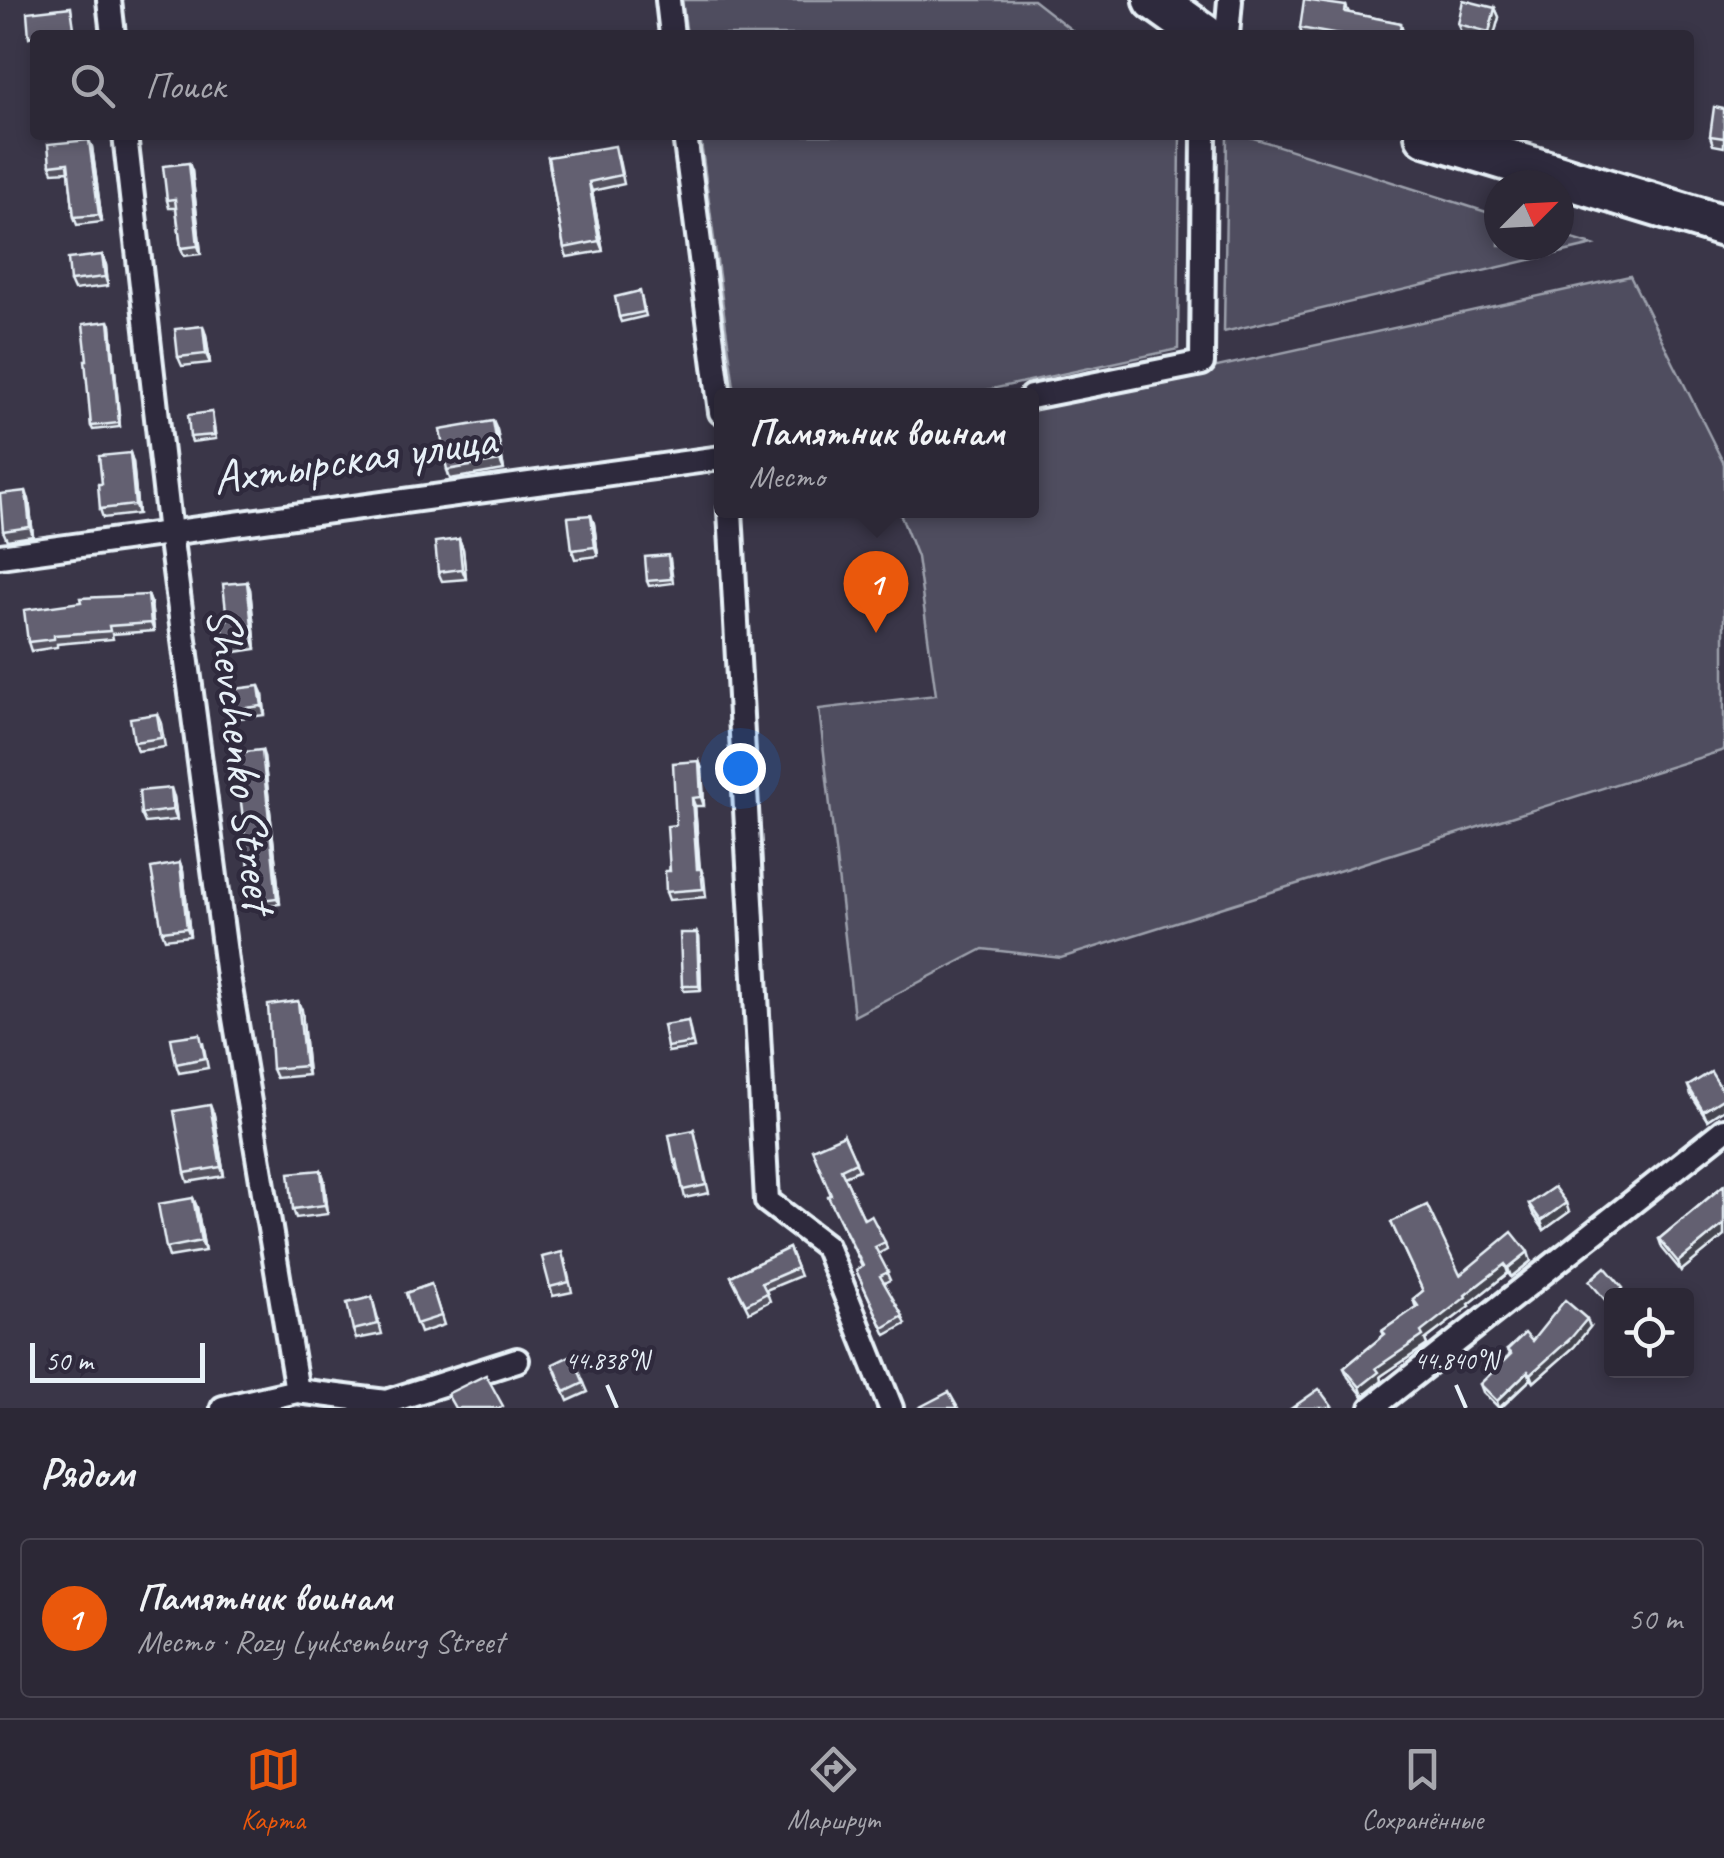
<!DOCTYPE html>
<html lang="ru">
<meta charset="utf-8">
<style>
:root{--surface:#2c2836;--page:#34303e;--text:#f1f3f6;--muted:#a6a6ad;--line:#484451;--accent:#ea580c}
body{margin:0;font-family:Caveat,sans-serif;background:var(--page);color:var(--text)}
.controls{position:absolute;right:30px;bottom:30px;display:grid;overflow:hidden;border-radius:10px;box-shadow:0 5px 15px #0003}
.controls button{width:90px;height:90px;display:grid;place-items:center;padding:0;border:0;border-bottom:2px solid var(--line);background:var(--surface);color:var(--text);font:50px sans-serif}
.compass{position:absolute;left:1484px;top:170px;width:90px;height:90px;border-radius:50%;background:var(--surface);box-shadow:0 5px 15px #0003;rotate:66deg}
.scale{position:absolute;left:30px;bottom:25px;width:175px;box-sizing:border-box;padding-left:10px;border:5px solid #e8f1f8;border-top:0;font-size:28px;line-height:35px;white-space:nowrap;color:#e8f1f8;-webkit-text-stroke:8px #2f2a3d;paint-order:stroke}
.you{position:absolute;left:740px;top:768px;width:35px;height:35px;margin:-25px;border:8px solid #fff;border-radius:50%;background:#1a73e8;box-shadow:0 0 0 15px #1a73e833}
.badge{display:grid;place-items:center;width:65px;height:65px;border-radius:50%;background:var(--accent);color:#fff;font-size:32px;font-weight:700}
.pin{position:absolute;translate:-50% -82px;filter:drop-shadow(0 2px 5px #0008)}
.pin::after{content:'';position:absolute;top:52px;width:35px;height:30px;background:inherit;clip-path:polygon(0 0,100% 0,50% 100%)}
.popup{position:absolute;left:714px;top:388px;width:325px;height:130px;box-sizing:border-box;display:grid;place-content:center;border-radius:10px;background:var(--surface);filter:drop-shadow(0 2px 8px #0005);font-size:32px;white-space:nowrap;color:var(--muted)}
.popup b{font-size:38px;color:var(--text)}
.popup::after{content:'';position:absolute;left:50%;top:100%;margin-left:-20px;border:20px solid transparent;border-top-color:var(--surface)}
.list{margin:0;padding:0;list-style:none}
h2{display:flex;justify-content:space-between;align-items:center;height:130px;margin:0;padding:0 40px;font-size:42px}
h2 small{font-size:32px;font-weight:400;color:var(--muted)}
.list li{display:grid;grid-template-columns:65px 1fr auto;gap:30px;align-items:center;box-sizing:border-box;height:160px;margin:0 20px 20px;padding:0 20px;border:2px solid var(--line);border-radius:10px}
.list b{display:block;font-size:38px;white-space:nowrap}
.list p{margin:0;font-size:32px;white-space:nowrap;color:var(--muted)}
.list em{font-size:32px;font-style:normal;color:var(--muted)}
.icon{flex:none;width:55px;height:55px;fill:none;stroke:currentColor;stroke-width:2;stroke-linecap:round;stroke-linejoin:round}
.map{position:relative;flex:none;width:1724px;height:1408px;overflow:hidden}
.search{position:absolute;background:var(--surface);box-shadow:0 5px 15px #0003;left:30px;right:30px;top:30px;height:110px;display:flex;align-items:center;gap:25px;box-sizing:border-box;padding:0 35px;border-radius:10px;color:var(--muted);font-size:38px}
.sheet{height:310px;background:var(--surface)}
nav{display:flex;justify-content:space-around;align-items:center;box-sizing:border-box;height:140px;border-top:2px solid var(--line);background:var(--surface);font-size:28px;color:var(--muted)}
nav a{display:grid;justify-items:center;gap:5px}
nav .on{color:var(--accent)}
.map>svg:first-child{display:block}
.green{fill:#504e5f;stroke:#9ca0ac;stroke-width:2.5}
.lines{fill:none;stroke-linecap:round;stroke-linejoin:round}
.street-casing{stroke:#e8f1f8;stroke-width:30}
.highway-casing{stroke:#e8f1f8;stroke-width:48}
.street{stroke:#2f2a3d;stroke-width:22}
.highway{stroke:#2f2a3d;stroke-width:40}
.wall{fill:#555361;stroke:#e8f1f8;stroke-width:2.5}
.shaded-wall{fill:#45444f;stroke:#e8f1f8;stroke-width:2.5}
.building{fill:#636171;stroke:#e8f1f8;stroke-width:2.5}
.ticks{fill:none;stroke:#e8f1f8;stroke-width:4}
.labels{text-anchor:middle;stroke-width:9;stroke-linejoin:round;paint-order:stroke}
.street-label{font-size:48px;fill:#e8f1f8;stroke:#2f2a3d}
.ticks-label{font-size:25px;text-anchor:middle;fill:#e8f1f8;stroke:#2f2a3d;stroke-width:9;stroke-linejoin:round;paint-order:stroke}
</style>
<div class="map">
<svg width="1724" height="1408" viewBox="0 0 1724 1408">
<rect width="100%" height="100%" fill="#3a3648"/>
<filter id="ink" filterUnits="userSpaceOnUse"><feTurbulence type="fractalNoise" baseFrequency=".01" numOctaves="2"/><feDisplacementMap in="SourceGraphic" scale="20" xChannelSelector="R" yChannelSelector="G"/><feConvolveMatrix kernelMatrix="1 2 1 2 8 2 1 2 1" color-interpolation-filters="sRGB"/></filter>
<g filter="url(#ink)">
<g class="green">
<path d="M682 0H1033L1078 35H687Z"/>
<path d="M700 135H1180L1178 349 964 395H735Z"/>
<path d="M1227 135H1244L1499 216V245H1559V235L1593 245 1224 332Z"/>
<path d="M1630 276 1724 464V750L1061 958 983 949 854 1016 819 709 936 695 917 557 899 511 1031 510V408Z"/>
</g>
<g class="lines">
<g class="street-casing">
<g id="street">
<path d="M109 0 113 35"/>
<path d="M668 0 672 35"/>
<path d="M1227 35 1230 0"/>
<path d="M125 135 170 533 228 976 297 1391"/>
<path d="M685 135 721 412"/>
<path d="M1031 397 1202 363 1204 135"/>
<path d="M730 510 767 1201 826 1246 891 1408"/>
<path d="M0 556 721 458"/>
<path d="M223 1408 297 1391 386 1402 517 1360"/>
<path d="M1372 1408 1724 1130"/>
</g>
</g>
<g class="highway-casing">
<g id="highway">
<path d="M1155 0 1204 35"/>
<path d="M1426 135 1724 226"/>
</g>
</g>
<use href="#street" class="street"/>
<use href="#highway" class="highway"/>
</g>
<g class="wall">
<path d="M1346 6 1349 13 1401 23 1404 35H1302L1300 28Z"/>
<path d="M1495 8 1499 17 1494 35H1468L1461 33 1458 24Z"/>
<path d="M1724 109V147L1713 145 1710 136Z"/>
<path d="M92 147 102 222 77 225 74 217 69 171 53 172 50 165Z"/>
<path d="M618 155 624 184 592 191 603 251 567 257 564 248 548 157Z"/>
<path d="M192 171 201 254 184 256 181 248 176 208H169L167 200Z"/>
<path d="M102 255 106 265 108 286 74 290 70 281Z"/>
<path d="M641 296 646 316 621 322 619 317Z"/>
<path d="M111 326 120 427 93 430 91 426 87 360Z"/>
<path d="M206 335 210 363 182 366 178 357Z"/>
<path d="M212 412 216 439 192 442 190 437Z"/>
<path d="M497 430 504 470 450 479 447 470Z"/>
<path d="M130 453 133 462 138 514 103 518 100 509Z"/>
<path d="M29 500 33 536 7 540 3 531Z"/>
<path d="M594 524 598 556 575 559 572 550Z"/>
<path d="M459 539 463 549 466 579 442 581 438 572Z"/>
<path d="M670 559 673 583 649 586 647 581Z"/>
<path d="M247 582 250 589 256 649 228 653 225 645 227 620Z"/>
<path d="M148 595 151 603 154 631 112 634 113 639 57 644V647L31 651 28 642Z"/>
<path d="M263 695 265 715 232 719 229 710Z"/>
<path d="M157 714 161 723 165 747 137 751 134 742Z"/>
<path d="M264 756 280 904 255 907 253 901Z"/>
<path d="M699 761 702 769 704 806H695L700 869H701L704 877 706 897 669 900 666 892 676 825Z"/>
<path d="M174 797 177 820 145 823 141 814Z"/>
<path d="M180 863 183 871 190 936 165 939 162 931Z"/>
<path d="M697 933 699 937 701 990 684 991 682 986Z"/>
<path d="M302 1011 308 1075 276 1078 272 1069Z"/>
<path d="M688 1021 694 1048 668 1052 667 1047Z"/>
<path d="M203 1043 208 1068 179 1073 176 1064Z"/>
<path d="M1688 1086 1724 1093V1109L1707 1120 1691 1095Z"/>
<path d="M214 1115 224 1176 188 1182 185 1173Z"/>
<path d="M694 1130 709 1193 685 1198 678 1168 677 1169 674 1161Z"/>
<path d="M844 1135 859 1170 844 1176 864 1219 885 1242 887 1249 878 1254 890 1280 884 1283 906 1324 886 1335 856 1270 862 1266 828 1196 831 1195Z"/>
<path d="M321 1170 324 1179 328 1214 296 1218 293 1209Z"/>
<path d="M1724 1185V1236L1681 1271 1662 1248 1659 1239Z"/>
<path d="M193 1198 197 1207 205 1251 169 1257 166 1248Z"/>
<path d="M1529 1204 1569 1212 1544 1230 1533 1214Z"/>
<path d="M1391 1222 1460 1275 1531 1261 1511 1277 1508 1273 1469 1304 1470 1306 1425 1340 1427 1345 1381 1376 1382 1381 1363 1396 1348 1377 1344 1368 1384 1335 1382 1331 1416 1308 1413 1299 1423 1291Z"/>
<path d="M789 1248 800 1276 766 1290 770 1301 749 1312 731 1276Z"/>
<path d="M565 1261 572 1292 553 1296 550 1287Z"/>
<path d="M431 1284 444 1325 420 1333 406 1293Z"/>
<path d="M372 1297 382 1334 356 1339 353 1330Z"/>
<path d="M1590 1327 1574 1347 1534 1382 1531 1379 1501 1408H1499L1483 1392 1480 1384 1510 1356 1507 1350 1532 1341Z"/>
<path d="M556 1373 584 1383 588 1392 568 1401Z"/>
</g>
<g class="shaded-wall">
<path d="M1495 8 1499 17 1494 35H1491L1489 32Z"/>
<path d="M89 140 92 147 102 222 99 215Z"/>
<path d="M189 163 192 171 201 254 198 246Z"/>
<path d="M589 182 592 191 603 251 599 241Z"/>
<path d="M102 255 106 265 108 286 105 277Z"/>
<path d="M109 321 111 326 120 427 119 423Z"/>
<path d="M203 326 206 335 210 363 206 354Z"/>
<path d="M493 421 497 430 504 470 500 461Z"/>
<path d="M130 453 133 462 138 514 135 505Z"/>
<path d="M26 491 29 500 33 536 30 527Z"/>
<path d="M591 515 594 524 598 556 595 547Z"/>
<path d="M459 539 463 549 466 579 462 569Z"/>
<path d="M247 582 250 589 256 649 254 642Z"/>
<path d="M148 595 151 603 154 631 151 623Z"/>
<path d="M259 686 263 695 265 715 262 706Z"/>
<path d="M262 750 264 756 280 904 277 898Z"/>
<path d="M699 761 702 769 704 806 701 797Z"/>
<path d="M171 788 174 797 177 820 173 810Z"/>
<path d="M692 798 695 806 700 877 697 869Z"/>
<path d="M180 863 183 871 190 936 187 928Z"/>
<path d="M697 933 699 937 701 990 699 986Z"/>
<path d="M298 1001 302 1011 308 1075 305 1066Z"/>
<path d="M1724 1098V1109L1707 1120 1703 1111Z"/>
<path d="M210 1105 214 1115 224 1176 221 1167Z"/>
<path d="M321 1170 324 1179 328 1214 325 1205Z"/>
<path d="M193 1198 197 1207 205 1251 201 1241Z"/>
<path d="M1566 1203 1569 1212 1544 1230 1541 1221Z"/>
<path d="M1724 1224V1236L1681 1271 1678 1262Z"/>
<path d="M1528 1252 1531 1261 1511 1277 1508 1268Z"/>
<path d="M1505 1264 1508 1273 1469 1304 1470 1306 1425 1340 1427 1345 1381 1376 1382 1381 1363 1396 1360 1387 1376 1368 1465 1295Z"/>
<path d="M1587 1319 1590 1327 1574 1347 1534 1382 1531 1374Z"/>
<path d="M1528 1371 1531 1379 1499 1408 1497 1401Z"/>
</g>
<g class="building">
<path d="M1304 0 1346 6 1345 12 1401 23 1399 35H1339L1300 28Z"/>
<path d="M1463 0 1495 8 1489 32 1458 24Z"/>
<path d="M71 7 75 35H35L29 37 27 12Z"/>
<path d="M1714 107 1724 109V138L1710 136Z"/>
<path d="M89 140 99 215 74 217 68 163 50 165 48 144Z"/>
<path d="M615 146 621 175 589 182 599 241 564 248 548 157Z"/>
<path d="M189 163 198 246 181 248 175 199 167 200 163 166Z"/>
<path d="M102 255 105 277 70 281 68 259Z"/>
<path d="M640 291 644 312 619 317 615 297Z"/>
<path d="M109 321 119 423 91 426 85 360H87L83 324Z"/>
<path d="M203 326 206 354 178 357 175 329Z"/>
<path d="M212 412 214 435 190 437 188 415Z"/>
<path d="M493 421 500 461 447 470 440 430Z"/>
<path d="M130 453 135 505 100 509 98 484H102L99 456Z"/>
<path d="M26 491 30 527 3 531 0 494Z"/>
<path d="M591 515 595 547 572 550 568 517Z"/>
<path d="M459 539 462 569 438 572 435 542Z"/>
<path d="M668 555 671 579 647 581 645 557Z"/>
<path d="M247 582 254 642 225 645 222 621 227 620 223 584Z"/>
<path d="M148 595 151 623 109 626 110 631 54 635V639L28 642 24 610 81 602 80 598Z"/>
<path d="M259 686 262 706 229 710 226 690Z"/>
<path d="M157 714 161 738 134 742 130 718Z"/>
<path d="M262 750 277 898 253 901 235 753Z"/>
<path d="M699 761 701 797 692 798 697 869H701L703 889 666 892 665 871H670L667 826 676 825 673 763Z"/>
<path d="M171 788 173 810 141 814 139 791Z"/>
<path d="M180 863 187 928 162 931 151 868Z"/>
<path d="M680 933H697L699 986H682Z"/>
<path d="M298 1001 305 1066 272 1069 268 1005Z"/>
<path d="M688 1021 692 1043 667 1047 663 1025Z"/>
<path d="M200 1034 205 1058 176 1064 171 1038Z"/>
<path d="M1711 1072 1724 1093V1098L1703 1111 1688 1086Z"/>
<path d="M210 1105 221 1167 185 1173 174 1111Z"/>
<path d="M694 1130 706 1185 683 1190 677 1160 674 1161 669 1135Z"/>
<path d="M844 1135 856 1162 841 1169 864 1219 871 1215 885 1242 875 1247 888 1272 880 1276 903 1316 883 1328 856 1270 863 1266 828 1196 831 1195 812 1149Z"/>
<path d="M321 1170 325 1205 293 1209 289 1173Z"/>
<path d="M1724 1185V1224L1678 1262 1659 1239Z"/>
<path d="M1554 1187 1566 1203 1541 1221 1529 1204Z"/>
<path d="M193 1198 201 1241 166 1248 158 1204Z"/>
<path d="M1427 1205 1460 1275 1512 1232 1528 1252 1508 1268 1505 1264 1465 1295 1466 1297 1421 1332 1423 1336 1376 1368 1379 1372 1360 1387 1344 1368 1385 1334 1382 1331 1418 1306 1413 1299 1423 1291 1391 1222Z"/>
<path d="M789 1248 797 1268 762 1283 767 1293 746 1304 731 1276Z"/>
<path d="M562 1252 569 1282 550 1287 542 1257Z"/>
<path d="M1605 1267 1623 1288 1615 1296H1612V1298L1607 1302 1589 1281Z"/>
<path d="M431 1284 441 1316 416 1324 406 1293Z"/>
<path d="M372 1297 378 1324 353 1330 347 1303Z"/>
<path d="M1565 1300 1587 1319 1571 1338 1531 1374 1528 1371 1497 1401 1480 1384 1511 1354 1507 1350 1525 1333 1532 1341Z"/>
<path d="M572 1355 584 1383 565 1392 553 1364Z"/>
<path d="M486 1375 503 1406 500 1408H455L447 1394Z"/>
<path d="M1319 1389 1333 1408H1292Z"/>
<path d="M949 1392 958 1408H918Z"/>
</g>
</g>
<path class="ticks" d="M607 1385 617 1408M1456 1385 1466 1408"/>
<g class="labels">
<g class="street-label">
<text transform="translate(354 457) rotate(-8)" y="17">Ахтырская улица</text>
<text transform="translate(243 759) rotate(83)" y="17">Shevchenko Street</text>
</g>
</g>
<g class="ticks-label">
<text x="607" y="1369">44.838°N</text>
<text x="1456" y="1369">44.840°N</text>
</g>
</svg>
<div class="controls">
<button><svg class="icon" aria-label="locate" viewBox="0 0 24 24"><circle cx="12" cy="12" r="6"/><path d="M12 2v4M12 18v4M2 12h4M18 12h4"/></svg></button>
</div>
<svg class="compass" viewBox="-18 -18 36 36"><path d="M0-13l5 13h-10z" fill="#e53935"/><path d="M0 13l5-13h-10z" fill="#a6a6ad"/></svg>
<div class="scale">50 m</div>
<div class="you"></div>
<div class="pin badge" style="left:876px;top:633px">1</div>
<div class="popup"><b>Памятник воинам</b>Место</div>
<div class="search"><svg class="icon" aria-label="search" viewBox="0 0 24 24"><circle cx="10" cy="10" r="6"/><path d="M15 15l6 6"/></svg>Поиск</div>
</div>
<section class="sheet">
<h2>Рядом<small></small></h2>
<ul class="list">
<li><span class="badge">1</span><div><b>Памятник воинам</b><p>Место · Rozy Lyuksemburg Street</p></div><em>50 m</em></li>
</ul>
</section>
<nav>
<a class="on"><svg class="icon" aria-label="map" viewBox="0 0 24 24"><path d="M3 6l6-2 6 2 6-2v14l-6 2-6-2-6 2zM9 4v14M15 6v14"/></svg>Карта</a>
<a><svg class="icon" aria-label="directions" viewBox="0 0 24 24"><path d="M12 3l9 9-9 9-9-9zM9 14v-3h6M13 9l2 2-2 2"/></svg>Маршрут</a>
<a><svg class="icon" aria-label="saved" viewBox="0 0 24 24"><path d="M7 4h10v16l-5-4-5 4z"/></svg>Сохранённые</a>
</nav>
